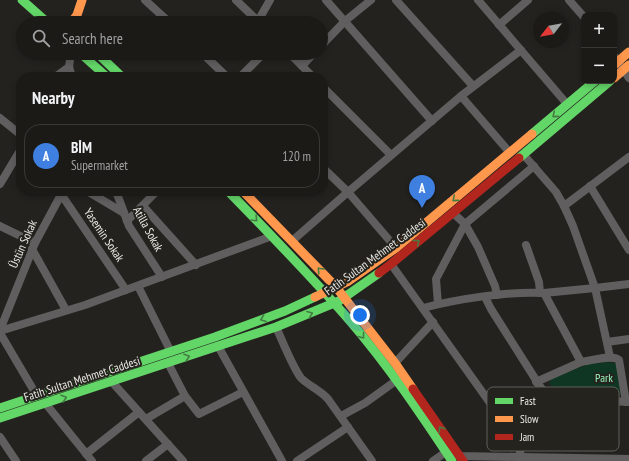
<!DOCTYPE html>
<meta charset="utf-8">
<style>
:root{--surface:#1b1a17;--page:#282724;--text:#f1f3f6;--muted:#a0a1a1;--line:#393836;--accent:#a5a4a0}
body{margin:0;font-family:"PT Sans Narrow",sans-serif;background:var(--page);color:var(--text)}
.controls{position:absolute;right:12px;top:12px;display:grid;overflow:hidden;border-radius:8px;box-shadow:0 2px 6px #0003}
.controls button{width:36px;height:36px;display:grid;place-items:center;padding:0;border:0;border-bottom:1px solid var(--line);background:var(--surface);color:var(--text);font:20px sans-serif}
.compass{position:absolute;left:533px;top:12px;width:36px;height:36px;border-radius:50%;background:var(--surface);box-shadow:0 2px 6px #0003;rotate:239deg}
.you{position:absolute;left:360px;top:315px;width:14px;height:14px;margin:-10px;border:3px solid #fff;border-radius:50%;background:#1a73e8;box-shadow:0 0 0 6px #1a73e833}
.badge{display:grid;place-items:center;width:26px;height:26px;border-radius:50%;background:var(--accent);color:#fff;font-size:13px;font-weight:700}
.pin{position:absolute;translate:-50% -33px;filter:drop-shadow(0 1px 2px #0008)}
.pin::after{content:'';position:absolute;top:21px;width:14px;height:12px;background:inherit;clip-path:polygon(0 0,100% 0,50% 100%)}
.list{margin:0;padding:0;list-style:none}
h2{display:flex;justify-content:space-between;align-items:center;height:52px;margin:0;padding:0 16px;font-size:17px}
h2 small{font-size:13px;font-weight:400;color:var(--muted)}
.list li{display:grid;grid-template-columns:26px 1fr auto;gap:12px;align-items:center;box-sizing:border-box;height:64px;margin:0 8px 8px;padding:0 8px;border:1px solid var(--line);border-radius:16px}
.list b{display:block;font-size:15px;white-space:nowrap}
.list p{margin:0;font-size:13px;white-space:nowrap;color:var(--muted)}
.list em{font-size:13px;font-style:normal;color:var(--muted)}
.icon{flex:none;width:22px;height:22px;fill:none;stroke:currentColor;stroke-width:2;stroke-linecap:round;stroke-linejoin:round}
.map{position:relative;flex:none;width:629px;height:461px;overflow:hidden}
.search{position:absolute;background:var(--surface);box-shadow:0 2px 6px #0003;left:16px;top:16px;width:312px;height:44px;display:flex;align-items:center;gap:10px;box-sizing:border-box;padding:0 14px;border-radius:22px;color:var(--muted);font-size:15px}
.panel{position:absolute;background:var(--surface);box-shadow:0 2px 6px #0003;left:16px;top:72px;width:312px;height:124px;border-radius:16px}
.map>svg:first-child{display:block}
.green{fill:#0e3622}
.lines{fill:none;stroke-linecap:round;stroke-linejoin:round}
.street{stroke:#605e5e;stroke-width:8}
.fast{stroke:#63d668;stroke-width:9}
.slow{stroke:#ff974d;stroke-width:9}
.jam{stroke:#b3261e;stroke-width:9}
.oneway{stroke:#447c43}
.labels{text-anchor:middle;stroke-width:4;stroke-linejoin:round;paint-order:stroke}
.street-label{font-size:12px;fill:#ebeae6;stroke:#25231e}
.park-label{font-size:12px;fill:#95f1b9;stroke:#25231e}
.key{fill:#25231e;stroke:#605f5a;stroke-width:1}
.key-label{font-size:11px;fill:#ebeae6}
</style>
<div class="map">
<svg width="629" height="461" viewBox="0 0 629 461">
<rect width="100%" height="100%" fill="#24221f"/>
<path class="green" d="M608 362 618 364 623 394 586 393 560 391 549 384 552 378 592 363Z"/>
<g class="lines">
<g class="street">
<path d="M145 0 170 23"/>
<path d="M236 0 260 23"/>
<path d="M326 0 432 121"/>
<path d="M396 0 473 86"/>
<path d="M478 0 567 104"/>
<path d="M569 0 584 17"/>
<path d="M258 21 270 0"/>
<path d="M499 25 528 0"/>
<path d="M321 46 345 21 371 0"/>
<path d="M71 53 69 67 72 77"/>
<path d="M202 53 227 77"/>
<path d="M289 53 313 77"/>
<path d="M614 56 629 78"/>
<path d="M302 66 314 53"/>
<path d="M55 77 69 67"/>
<path d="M240 77 264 53"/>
<path d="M323 87 391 155"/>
<path d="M461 96 521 50"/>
<path d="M0 118 21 135"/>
<path d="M523 154 556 192 564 206 573 226 595 288 610 357"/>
<path d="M323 168 348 192 396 248"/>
<path d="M0 184 21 149"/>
<path d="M590 186 629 250"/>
<path d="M87 191 124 213"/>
<path d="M116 191 129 226 162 277"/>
<path d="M61 194 126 290"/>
<path d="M143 206 196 265"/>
<path d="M564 206 629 157"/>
<path d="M453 213 465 224 478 247 495 286 497 295"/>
<path d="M127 221 157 191"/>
<path d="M0 226 35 243"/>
<path d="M292 241 348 192 461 96 510 153"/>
<path d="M526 245 539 282 540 293"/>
<path d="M32 249 66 310"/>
<path d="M391 264 510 431 519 448 521 456"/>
<path d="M138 286 171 352"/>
<path d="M544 293 595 288 629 284"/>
<path d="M485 297 491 309 541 388 499 416"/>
<path d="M438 304 436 279 465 224 534 166"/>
<path d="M423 308C457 299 509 291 544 293L581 362 536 382"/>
<path d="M276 327C282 340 293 368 301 378 309 386 320 390 328 399L372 461"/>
<path d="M0 330 35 243 63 191"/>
<path d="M0 331 85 305 272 236"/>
<path d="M0 333 37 396"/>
<path d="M607 342 629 339"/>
<path d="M218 346 282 461"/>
<path d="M581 362C590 361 611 354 619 360L626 402"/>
<path d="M168 363 185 396 199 414 243 392"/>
<path d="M395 363 433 322"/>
<path d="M112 382 183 461"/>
<path d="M541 388 549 396 556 398 629 402"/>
<path d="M46 404 92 461"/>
<path d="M341 416 365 403 397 380"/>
<path d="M146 419 185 396"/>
<path d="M0 437 16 461"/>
<path d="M86 454 139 412"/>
<path d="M146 461 168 444"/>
<path d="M297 461 348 427"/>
<path d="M433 461 446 452 460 456 629 459"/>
</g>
<g class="fast">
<path d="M22 0 48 23"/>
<path d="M80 53 107 77"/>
<path d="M97 53 122 77"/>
<path d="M532 134 595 81"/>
<path d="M519 158 610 81"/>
<path d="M228 191C270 234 311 276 350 321 388 365 420 413 452 461"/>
<path d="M0 408 215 337 285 311 315 297"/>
<path d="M0 418 276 327 339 301 379 273"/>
</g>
<g class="slow">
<path d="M71 23 77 15 82 0"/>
<path d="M614 65 629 52"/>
<path d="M614 78 629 65"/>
<path d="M243 191 336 287 395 363 413 389"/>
<path d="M315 297 347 282 396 248 532 134"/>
</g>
<g class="jam">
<path d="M379 273 391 264 519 158"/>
<path d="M413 389 463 461"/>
</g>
</g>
<defs><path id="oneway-chevron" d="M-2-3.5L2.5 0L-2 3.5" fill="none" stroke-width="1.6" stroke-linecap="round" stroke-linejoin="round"/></defs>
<g class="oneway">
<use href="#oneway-chevron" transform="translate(555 115) rotate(140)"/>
<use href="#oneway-chevron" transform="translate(455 199) rotate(140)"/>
<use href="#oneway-chevron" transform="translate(255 219) rotate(46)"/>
<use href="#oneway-chevron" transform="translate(417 242) rotate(-39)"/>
<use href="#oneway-chevron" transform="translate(320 270) rotate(-133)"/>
<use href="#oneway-chevron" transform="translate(310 314) rotate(-22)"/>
<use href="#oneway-chevron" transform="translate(263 319) rotate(160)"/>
<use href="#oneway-chevron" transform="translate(362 336) rotate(52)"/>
<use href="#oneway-chevron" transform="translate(187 357) rotate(-19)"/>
<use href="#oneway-chevron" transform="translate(64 398) rotate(-18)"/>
<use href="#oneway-chevron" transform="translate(441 429) rotate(-125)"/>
</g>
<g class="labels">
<g class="street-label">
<text transform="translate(148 229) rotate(61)" y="4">Atilla Sokak</text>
<text transform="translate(104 235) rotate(56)" y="4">Yasemin Sokak</text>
<text transform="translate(23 244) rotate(-66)" y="4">Üstün Sokak</text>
<text transform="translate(375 257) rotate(-36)" y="4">Fatih Sultan Mehmet Caddesi</text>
<text transform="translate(82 379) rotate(-18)" y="4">Fatih Sultan Mehmet Caddesi</text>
</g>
<g class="park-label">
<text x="604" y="382">Park</text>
</g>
</g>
<rect x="487" y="387" width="132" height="64" rx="6" class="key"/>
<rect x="495" y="398" width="18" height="6" fill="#63d668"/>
<rect x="495" y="416" width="18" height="6" fill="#ff974d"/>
<rect x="495" y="434" width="18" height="6" fill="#b3261e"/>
<g class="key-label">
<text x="520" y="405">Fast</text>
<text x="520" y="423">Slow</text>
<text x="520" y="441">Jam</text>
</g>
</svg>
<div class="controls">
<button>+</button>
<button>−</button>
</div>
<svg class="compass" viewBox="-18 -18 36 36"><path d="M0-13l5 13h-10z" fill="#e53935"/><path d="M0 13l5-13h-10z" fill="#a0a1a1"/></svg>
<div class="you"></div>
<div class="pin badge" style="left:422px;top:208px;background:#3f7fe0">A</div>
<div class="search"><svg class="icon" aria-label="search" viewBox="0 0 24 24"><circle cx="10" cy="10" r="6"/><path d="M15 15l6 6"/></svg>Search here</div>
<section class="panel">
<h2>Nearby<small></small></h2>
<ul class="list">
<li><span class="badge" style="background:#3f7fe0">A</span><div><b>BİM</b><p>Supermarket</p></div><em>120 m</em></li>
</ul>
</section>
</div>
